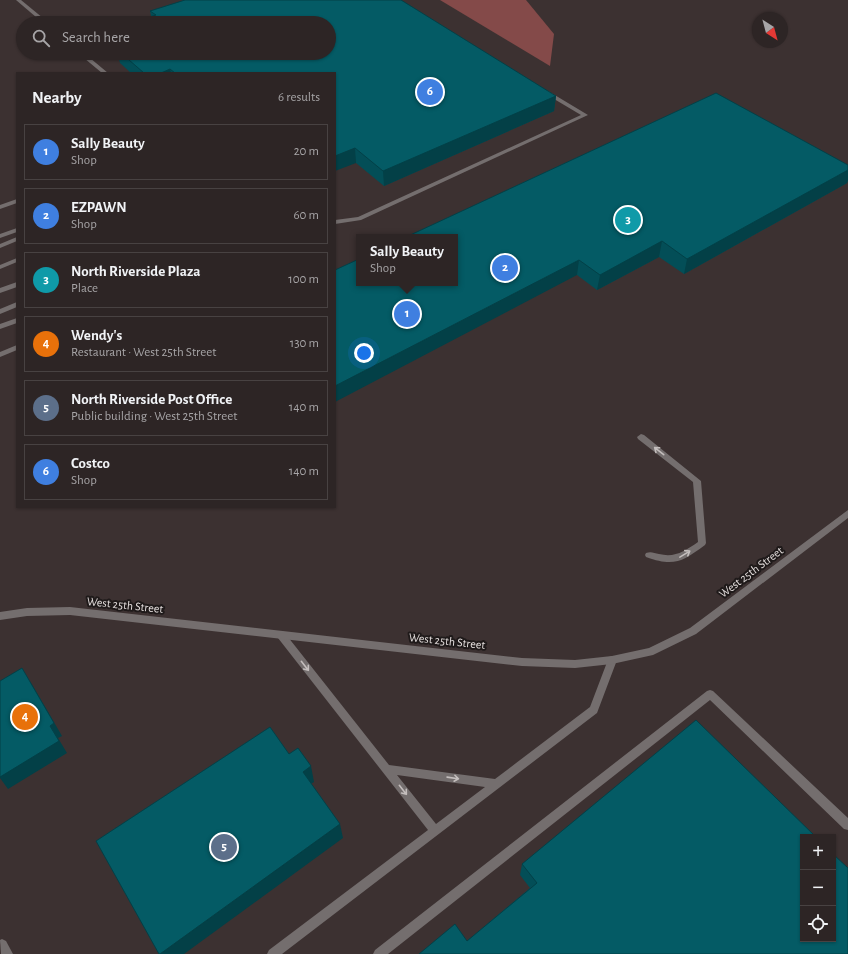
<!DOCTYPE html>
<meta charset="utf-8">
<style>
:root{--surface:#2d2525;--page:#393132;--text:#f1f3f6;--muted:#a7a5a7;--line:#484242;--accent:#95b2f1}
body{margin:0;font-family:"Alegreya Sans",sans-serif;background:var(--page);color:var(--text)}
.controls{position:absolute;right:12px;bottom:12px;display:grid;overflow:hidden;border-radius:0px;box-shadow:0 1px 3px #0004}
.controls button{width:36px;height:36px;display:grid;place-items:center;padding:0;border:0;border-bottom:1px solid var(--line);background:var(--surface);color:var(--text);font:20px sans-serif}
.compass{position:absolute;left:752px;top:12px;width:36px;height:36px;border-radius:50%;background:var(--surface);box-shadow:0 1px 3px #0004;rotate:144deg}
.you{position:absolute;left:364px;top:353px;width:14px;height:14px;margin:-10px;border:3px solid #fff;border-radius:50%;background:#1a73e8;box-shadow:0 0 0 6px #1a73e833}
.badge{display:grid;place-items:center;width:26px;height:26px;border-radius:50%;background:var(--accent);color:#fff;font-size:13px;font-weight:700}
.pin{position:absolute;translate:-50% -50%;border:2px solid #fff;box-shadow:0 1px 4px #0006}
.popup{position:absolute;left:356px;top:234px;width:102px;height:52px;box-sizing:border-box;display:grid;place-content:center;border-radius:0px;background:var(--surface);filter:drop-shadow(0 1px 3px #0005);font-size:13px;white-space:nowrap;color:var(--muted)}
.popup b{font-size:15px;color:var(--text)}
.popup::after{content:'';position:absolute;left:50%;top:100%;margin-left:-8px;border:8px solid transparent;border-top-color:var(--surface)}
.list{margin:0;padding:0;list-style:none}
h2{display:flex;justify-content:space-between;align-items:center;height:52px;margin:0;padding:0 16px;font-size:17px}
h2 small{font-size:13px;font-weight:400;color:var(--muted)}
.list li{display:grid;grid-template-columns:26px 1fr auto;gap:12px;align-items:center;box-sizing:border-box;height:56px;margin:0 8px 8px;padding:0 8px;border:1px solid var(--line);border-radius:0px}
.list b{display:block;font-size:15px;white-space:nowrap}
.list p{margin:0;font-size:13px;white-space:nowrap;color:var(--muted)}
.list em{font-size:13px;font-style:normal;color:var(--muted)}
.icon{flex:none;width:22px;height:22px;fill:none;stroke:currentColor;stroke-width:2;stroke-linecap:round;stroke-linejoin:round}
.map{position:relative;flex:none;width:848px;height:954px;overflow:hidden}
.search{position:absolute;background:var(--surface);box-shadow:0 1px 3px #0004;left:16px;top:16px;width:320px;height:44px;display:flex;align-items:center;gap:10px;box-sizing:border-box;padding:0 14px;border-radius:22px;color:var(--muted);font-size:15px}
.panel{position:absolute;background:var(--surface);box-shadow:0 1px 3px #0004;left:16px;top:72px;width:320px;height:436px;border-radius:0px}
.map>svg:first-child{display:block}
.green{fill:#844a49}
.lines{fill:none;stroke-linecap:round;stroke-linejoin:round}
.lane{fill:#746e6e;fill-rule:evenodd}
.street{fill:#746e6e;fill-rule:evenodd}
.wall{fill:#034e57}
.shaded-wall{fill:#034047}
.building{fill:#045b65;stroke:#034047}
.oneway{stroke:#c4bebd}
.labels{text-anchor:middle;stroke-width:4;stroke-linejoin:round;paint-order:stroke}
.street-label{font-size:12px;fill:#e6e0df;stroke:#1f1a1a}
</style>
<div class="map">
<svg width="848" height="954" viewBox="0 0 848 954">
<rect width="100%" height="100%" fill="#3c3131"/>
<polygon class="green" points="440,0 526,0 554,34 550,66"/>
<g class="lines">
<g class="lane">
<polygon points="16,0 21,0 49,23 43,23"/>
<polygon points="78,53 84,53 87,55 93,53 101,53 90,58 108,73 102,73"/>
<polygon points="544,91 548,91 588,115 361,220 335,224 335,220 358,217 581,115 544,93"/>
<polygon points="17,199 17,203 0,209 0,205"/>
<polygon points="17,228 17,232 0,238 0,234"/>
<polygon points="17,237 17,241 0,248 0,244"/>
<polygon points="17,258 17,262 0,269 0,265"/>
<polygon points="17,282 17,287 0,293 0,288"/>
<polygon points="17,302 17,307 0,314 0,309"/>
<polygon points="17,318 17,323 0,329 0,324"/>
<polygon points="17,345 17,350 0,357 0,352"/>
<path d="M641,434l3,1 57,46 5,62 -1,2c-23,17 -31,22 -59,12l-1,-2 1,-2c5,-2 8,0 13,1 16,4 26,-3 39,-12l-5,-60 -55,-43 -1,-2z"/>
<path d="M281,631l3,1 105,133 106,14 95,-72 19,-50 3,-1 3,1 2,3 -20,53 -315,241h-15l2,-4 159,-120 -150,-192 -2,-3 2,-3zM397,775l88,12 -49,37z"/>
<polygon points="710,690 713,691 848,818 848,830 844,829 710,700 388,954 373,954 375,950 707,691"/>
<polygon points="2,939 6,941 13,954 1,954 0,940"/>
</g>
<polygon class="street" points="848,510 848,518 696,634 653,655 612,664 575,668 522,666 70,615 27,616 0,620 0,612 27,608 70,607 522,658 575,660 612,656 649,648 690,628"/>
</g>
<g class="wall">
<polygon points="150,11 556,96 554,111 384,186 356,163 335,73 131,73 120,63 117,53 329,53 151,16"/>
<polygon points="848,165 848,180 847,183 684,274 659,257 597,290 577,275 335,270"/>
<polygon points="522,864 848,868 467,941 530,888 520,875"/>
</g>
<g class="shaded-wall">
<polygon points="170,69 171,73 161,73"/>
<polygon points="556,96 554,111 384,186 383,171"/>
<polygon points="355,148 356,163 335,171 335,156"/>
<polygon points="848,170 848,180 847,183 684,274 687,259"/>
<polygon points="662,241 659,257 597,290 600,275"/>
<polygon points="579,260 577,275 335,402 335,386"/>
<polygon points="30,681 62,736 58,738 67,753 8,789 0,778 0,777 50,726"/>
<polygon points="311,766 314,782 306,787 303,772"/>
<polygon points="340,824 343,838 184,954 160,954"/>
</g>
<g class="building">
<polygon points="185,0 401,0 556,96 383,171 355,148 335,156 335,73 175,73 170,69 161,73 144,73 121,53 329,53 329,23 133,23 134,22 156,15 150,11"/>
<polygon points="716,93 848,165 848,170 687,259 662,241 600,275 579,260 335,386 335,270 359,259 359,283 455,283 455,237 406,237"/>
<polygon points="22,668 54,723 50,726 59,741 0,777 0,681"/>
<polygon points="696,720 816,837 803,837 803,939 833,939 833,854 848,868 848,954 419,954 455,924 467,941 537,883 522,864"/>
<polygon points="270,727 289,754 298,748 311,766 303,772 340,824 160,954 159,954 96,841"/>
</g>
<defs><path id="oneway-shaft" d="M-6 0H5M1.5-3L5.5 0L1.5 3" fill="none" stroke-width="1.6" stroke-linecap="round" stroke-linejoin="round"/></defs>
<g class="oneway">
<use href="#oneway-shaft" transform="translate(659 451) rotate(-142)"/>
<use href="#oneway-shaft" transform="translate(685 554) rotate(-31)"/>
<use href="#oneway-shaft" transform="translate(305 666) rotate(52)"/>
<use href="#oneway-shaft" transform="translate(453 778) rotate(8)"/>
<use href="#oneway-shaft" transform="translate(403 790) rotate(52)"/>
</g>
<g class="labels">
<g class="street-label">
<text transform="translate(751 572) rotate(-37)" y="4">West 25th Street</text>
<text transform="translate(125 605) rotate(6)" y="4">West 25th Street</text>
<text transform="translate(447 641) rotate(6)" y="4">West 25th Street</text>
</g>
</g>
</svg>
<div class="controls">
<button>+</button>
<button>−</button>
<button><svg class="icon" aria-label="locate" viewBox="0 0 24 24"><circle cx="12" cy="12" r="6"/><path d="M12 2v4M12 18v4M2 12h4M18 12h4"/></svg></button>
</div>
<svg class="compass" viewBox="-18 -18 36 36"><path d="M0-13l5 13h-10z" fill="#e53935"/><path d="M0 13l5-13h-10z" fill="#a7a5a7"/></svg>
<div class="you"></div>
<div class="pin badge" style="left:407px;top:314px;background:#3f7fe0">1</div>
<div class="popup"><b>Sally Beauty</b>Shop</div>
<div class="pin badge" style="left:505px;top:268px;background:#3f7fe0">2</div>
<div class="pin badge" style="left:628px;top:220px;background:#0f9aa8">3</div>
<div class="pin badge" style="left:25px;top:717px;background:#e8710a">4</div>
<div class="pin badge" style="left:224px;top:847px;background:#5c6f8a">5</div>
<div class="pin badge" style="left:430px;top:92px;background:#3f7fe0">6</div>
<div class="search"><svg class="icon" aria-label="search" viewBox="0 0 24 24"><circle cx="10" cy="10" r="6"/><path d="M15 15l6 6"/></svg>Search here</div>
<section class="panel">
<h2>Nearby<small>6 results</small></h2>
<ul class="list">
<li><span class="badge" style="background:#3f7fe0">1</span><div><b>Sally Beauty</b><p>Shop</p></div><em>20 m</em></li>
<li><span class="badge" style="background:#3f7fe0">2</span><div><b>EZPAWN</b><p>Shop</p></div><em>60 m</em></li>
<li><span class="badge" style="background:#0f9aa8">3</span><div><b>North Riverside Plaza</b><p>Place</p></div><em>100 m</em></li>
<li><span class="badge" style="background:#e8710a">4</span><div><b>Wendy's</b><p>Restaurant · West 25th Street</p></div><em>130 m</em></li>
<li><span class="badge" style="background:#5c6f8a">5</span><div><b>North Riverside Post Office</b><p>Public building · West 25th Street</p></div><em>140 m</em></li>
<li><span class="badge" style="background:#3f7fe0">6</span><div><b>Costco</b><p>Shop</p></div><em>140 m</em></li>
</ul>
</section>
</div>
